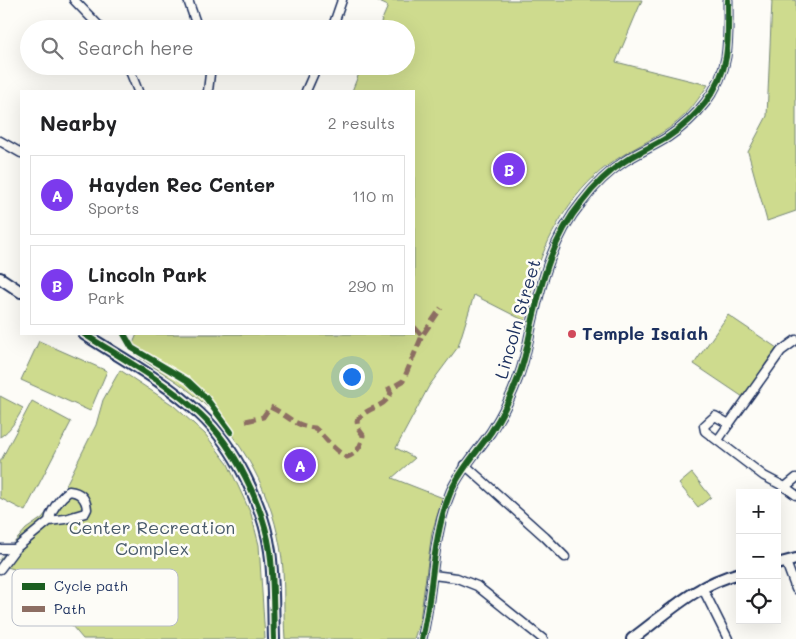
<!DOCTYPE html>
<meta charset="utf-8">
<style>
:root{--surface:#fff;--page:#f6f6f6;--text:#202124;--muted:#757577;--line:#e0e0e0;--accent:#7c3aed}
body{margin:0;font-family:Mali,sans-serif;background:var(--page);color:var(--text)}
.controls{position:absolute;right:15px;bottom:15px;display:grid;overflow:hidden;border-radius:0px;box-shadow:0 5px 20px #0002}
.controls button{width:45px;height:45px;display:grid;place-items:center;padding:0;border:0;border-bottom:1px solid var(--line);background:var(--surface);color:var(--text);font:25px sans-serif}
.you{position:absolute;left:351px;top:376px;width:18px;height:18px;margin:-12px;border:4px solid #fff;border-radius:50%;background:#1a73e8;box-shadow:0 0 0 8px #1a73e833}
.badge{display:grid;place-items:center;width:32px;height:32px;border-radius:50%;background:var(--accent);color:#fff;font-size:16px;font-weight:700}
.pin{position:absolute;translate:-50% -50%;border:2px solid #fff;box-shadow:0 1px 5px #0006}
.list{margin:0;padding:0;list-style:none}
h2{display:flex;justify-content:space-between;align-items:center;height:65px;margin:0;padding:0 20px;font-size:21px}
h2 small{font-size:16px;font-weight:400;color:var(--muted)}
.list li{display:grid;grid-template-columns:32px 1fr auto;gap:15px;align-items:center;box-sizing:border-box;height:80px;margin:0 10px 10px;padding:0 10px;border:1px solid var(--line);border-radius:0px}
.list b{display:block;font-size:19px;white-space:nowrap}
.list p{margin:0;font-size:16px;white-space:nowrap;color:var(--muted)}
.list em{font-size:16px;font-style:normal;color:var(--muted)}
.icon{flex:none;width:28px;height:28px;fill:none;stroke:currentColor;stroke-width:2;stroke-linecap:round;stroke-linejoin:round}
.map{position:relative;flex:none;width:796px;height:639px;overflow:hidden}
.search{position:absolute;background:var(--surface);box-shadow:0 5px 20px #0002;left:20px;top:20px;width:395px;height:55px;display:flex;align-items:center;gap:12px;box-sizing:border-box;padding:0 18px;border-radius:28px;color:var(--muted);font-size:19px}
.panel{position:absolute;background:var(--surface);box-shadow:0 5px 20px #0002;left:20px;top:90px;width:395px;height:245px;border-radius:0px}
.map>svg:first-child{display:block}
.green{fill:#cedb8e;stroke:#748576}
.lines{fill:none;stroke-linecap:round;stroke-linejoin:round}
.minor-casing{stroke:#1b2f5e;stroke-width:11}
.major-casing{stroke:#1b2f5e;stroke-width:14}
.minor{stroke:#fdfcf7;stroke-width:8}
.major{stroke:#fdfcf7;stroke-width:10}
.quiet{stroke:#8d6e63;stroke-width:5;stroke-dasharray:10 5;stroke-linecap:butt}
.cycleway-casing{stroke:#fdfcf7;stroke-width:9}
.cycleway{stroke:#1b5e20;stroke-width:6}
.poi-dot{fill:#d1495b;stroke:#fdfcf7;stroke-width:2}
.labels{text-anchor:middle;stroke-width:5;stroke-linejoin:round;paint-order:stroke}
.street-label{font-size:18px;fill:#1b2f5e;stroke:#fdfcf7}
.poi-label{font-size:18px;font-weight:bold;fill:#1b2f5e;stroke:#fdfcf7;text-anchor:start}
.park-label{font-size:18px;fill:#485a6a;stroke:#fdfcf7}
.key{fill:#fdfcf7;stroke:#b9bec9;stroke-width:1}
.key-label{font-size:14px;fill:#1b2f5e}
</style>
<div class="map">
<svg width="796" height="639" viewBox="0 0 796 639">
<rect width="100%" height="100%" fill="#fdfcf7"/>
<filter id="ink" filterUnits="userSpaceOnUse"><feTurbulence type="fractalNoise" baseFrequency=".02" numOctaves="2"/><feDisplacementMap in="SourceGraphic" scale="10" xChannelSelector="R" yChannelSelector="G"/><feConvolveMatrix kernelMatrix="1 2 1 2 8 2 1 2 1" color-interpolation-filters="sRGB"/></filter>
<g filter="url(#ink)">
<g class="green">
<path d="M375,0h267l-26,62 92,23c-7,10 -14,21 -23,30 -20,20 -48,30 -71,46 -38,25 -64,69 -78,111 -5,16 -7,33 -11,49l-51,-26 -16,52 -29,39 -33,62 19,10 -23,20 51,20 -11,34 -12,88 -6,19h-129c-2,-27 0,-54 -3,-80 -8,-64 -40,-124 -89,-165 -19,-16 -43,-28 -63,-43l7,-17h277v-243h-62l10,-25h44v-37h-28l10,-23z"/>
<polygon points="772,0 796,0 796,211 767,221 748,152 767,116"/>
<polygon points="728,315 777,348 743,397 694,364"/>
<polygon points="39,341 107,371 90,411 21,380"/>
<polygon points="120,370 173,405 205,434 228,464 251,514 259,545 265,639 83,639 51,601 17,591 25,581 14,569 0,565 0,559 26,529 42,518 62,493 96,425 103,400"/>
<path d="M0,396l23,12c-6,11 -12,22 -23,29z"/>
<polygon points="32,401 71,422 25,511 0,498 0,462"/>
<polygon points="692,473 711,497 698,507 679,484"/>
</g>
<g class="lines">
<defs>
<g id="minor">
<polyline points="74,0 102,29"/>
<polyline points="188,0 198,29"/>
<polyline points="332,29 342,0"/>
<polyline points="128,66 138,91"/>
<polyline points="208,91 210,74 209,66"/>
<polyline points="306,91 317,66"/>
<polyline points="0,141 21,153"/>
<polyline points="729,424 781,351 796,340"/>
<polyline points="718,440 729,424 715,416 704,426 705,431 764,476 785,487 796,495"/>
<polyline points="465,465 545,537 565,557"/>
<polyline points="785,487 796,478"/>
<polyline points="0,549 15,549"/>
<polyline points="786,562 796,589"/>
<path d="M0,569l15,-20 34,-28 16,-2 20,-6 2,-4c-1,-11 -7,-17 -18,-18 -8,6 -19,20 -20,30"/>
<polyline points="433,575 457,578 477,586 543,639"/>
<polyline points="702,587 728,639"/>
<path d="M422,639c12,-48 9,-101 29,-148 10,-22 26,-39 40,-59 11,-17 20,-35 27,-54 7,-17 10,-36 14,-55 10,-43 21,-86 50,-121 12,-16 26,-30 43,-41 14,-9 29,-15 43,-24 27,-18 53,-47 58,-80 3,-19 2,-38 2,-57"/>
</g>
<g id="major">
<polyline points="0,278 21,292"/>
<path d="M84,334c39,25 82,48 116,80 35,33 63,90 70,137 4,29 3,59 4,88"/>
<polyline points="777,564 796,559"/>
<path d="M632,639c37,-27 62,-54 108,-66"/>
</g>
</defs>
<use href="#minor" class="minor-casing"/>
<use href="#major" class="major-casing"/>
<use href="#minor" class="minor"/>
<use href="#major" class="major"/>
<g class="quiet">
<polyline points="414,327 422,336"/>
<path d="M246,421l17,-4 7,-10c18,8 23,19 45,21 11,10 18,22 32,29 10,-3 15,-12 16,-22l-5,-7 -1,-7c12,-17 25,-10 34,-28l-2,-4 14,-8 19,-45 19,-28"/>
</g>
<defs>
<g id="cycleway">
<path d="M84,334c39,25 82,48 116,80 35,33 63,90 70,137 4,29 3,59 4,88"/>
<polyline points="124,334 132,348 188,381 206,398 231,432"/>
<path d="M422,639c12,-48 9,-101 29,-148 10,-22 26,-39 40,-59 11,-17 20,-35 27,-54 7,-17 10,-36 14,-55 10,-43 21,-86 50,-121 12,-16 26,-30 43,-41 14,-9 29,-15 43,-24 27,-18 53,-47 58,-80 3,-19 2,-38 2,-57"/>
</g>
</defs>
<use href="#cycleway" class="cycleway-casing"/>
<use href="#cycleway" class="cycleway"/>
</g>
</g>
<circle class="poi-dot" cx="572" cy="334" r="5"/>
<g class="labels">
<g class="street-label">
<text transform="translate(518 319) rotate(-74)" y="6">Lincoln Street</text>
</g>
<g class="poi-label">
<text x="582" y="340">Temple Isaiah</text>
</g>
<g class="park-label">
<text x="152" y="534">Center Recreation<tspan x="152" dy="21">Complex</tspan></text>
</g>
</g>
<rect x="12" y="569" width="166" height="57" rx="8" class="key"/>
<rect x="22" y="583" width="23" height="7" fill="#1b5e20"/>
<rect x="22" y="606" width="23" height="6" fill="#8d6e63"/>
<g class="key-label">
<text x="54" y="591">Cycle path</text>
<text x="54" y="614">Path</text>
</g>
</svg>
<div class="controls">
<button>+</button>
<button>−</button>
<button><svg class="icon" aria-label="locate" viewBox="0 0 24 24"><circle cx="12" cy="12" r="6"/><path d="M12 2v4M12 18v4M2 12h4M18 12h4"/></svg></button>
</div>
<div class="you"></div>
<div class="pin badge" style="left:300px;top:465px">A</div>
<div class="pin badge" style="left:509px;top:169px">B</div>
<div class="search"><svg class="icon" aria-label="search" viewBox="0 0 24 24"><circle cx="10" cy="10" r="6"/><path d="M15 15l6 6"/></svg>Search here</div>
<section class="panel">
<h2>Nearby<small>2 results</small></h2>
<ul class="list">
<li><span class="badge">A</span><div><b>Hayden Rec Center</b><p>Sports</p></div><em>110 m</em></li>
<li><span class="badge">B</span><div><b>Lincoln Park</b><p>Park</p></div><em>290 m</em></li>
</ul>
</section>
</div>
